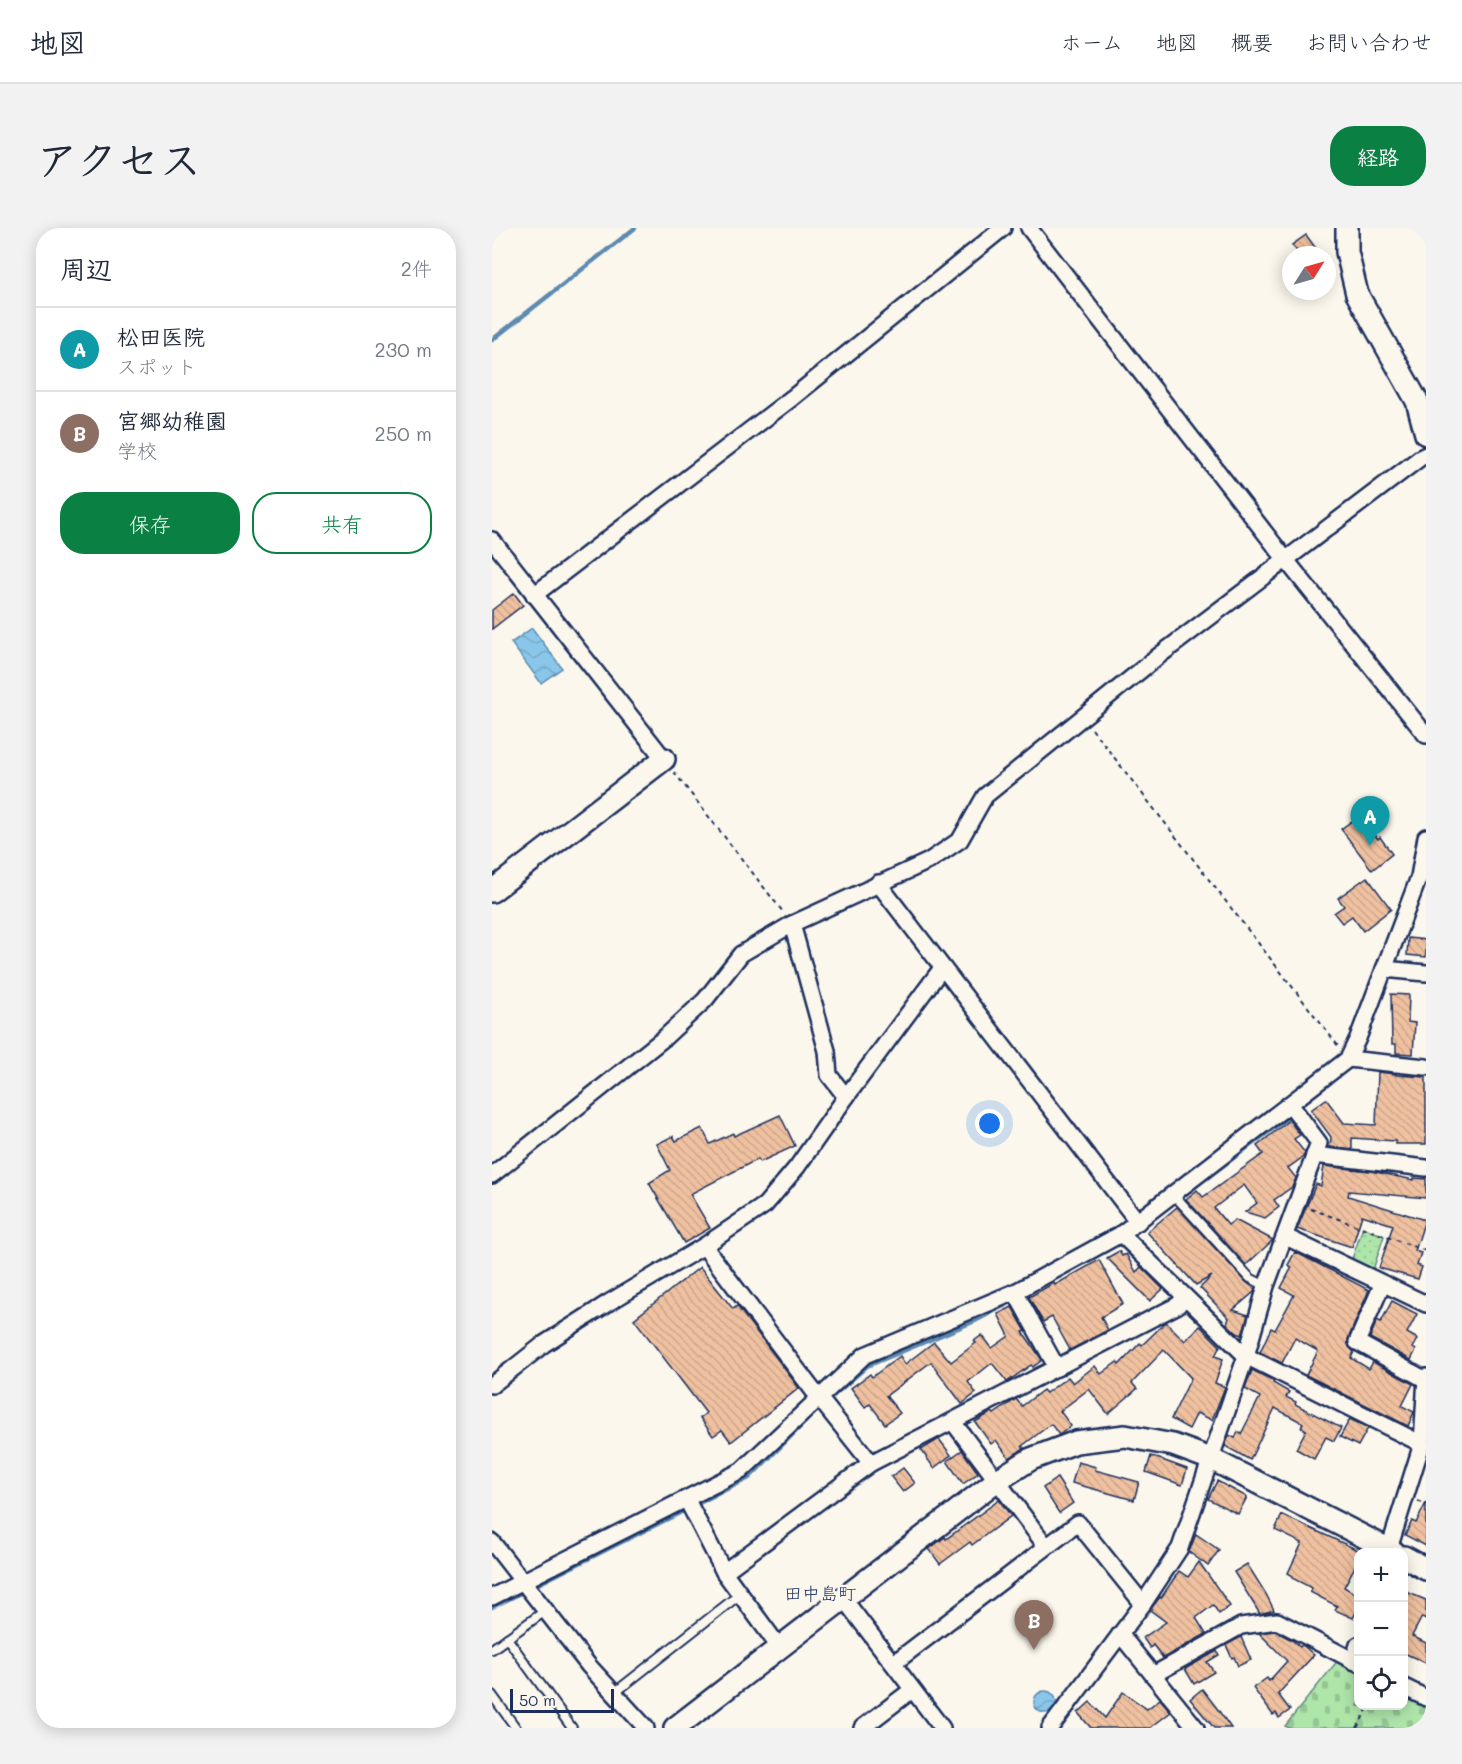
<!DOCTYPE html>
<html lang="ja">
<meta charset="utf-8">
<style>
:root{--surface:#fff;--page:#f2f2f3;--text:#1f2937;--muted:#747a83;--line:#e0e1e3;--accent:#0b8043}
body{margin:0;font-family:Mali,"Klee One",sans-serif;background:var(--page);color:var(--text)}
.controls{position:absolute;right:18px;bottom:18px;display:grid;overflow:hidden;border-radius:12px;box-shadow:0 3px 15px #0003}
.controls button{width:54px;height:54px;display:grid;place-items:center;padding:0;border:0;border-bottom:2px solid var(--line);background:var(--surface);color:var(--text);font:30px sans-serif}
.compass{position:absolute;left:790px;top:18px;width:54px;height:54px;border-radius:50%;background:var(--surface);box-shadow:0 3px 15px #0003;rotate:53deg}
.scale{position:absolute;left:18px;bottom:15px;width:104px;box-sizing:border-box;padding-left:6px;border:3px solid #1b2f5e;border-top:0;font-size:16px;line-height:21px;white-space:nowrap;color:#1b2f5e;-webkit-text-stroke:4px #fbf7ec;paint-order:stroke}
.you{position:absolute;left:498px;top:896px;width:21px;height:21px;margin:-15px;border:4px solid #fff;border-radius:50%;background:#1a73e8;box-shadow:0 0 0 9px #1a73e833}
.badge{display:grid;place-items:center;width:39px;height:39px;border-radius:50%;background:var(--accent);color:#fff;font-size:20px;font-weight:700}
.pin{position:absolute;translate:-50% -50px;filter:drop-shadow(0 2px 3px #0008)}
.pin::after{content:'';position:absolute;top:32px;width:21px;height:18px;background:inherit;clip-path:polygon(0 0,100% 0,50% 100%)}
.list{margin:0;padding:0;list-style:none}
h2{display:flex;justify-content:space-between;align-items:center;height:78px;margin:0;padding:0 24px;font-size:26px}
h2 small{font-size:20px;font-weight:400;color:var(--muted)}
.list li{display:grid;grid-template-columns:39px 1fr auto;gap:18px;align-items:center;box-sizing:border-box;height:84px;padding:0 24px;border-top:2px solid var(--line)}
.list b{display:block;font-size:22px;white-space:nowrap}
.list p{margin:0;font-size:20px;white-space:nowrap;color:var(--muted)}
.list em{font-size:20px;font-style:normal;color:var(--muted)}
.actions{display:flex;gap:12px;padding:18px 24px}
.actions a{flex:1;padding:14px 0;border:2px solid var(--accent);border-radius:24px;text-align:center;font-size:21px;color:var(--accent)}
.actions .main{background:var(--accent);color:#fff}
.icon{flex:none;width:33px;height:33px;fill:none;stroke:currentColor;stroke-width:2;stroke-linecap:round;stroke-linejoin:round}
.map{position:relative;flex:none;width:934px;height:1500px;overflow:hidden;border-radius:24px}
header{display:flex;align-items:center;gap:36px;box-sizing:border-box;height:84px;padding:0 30px;background:var(--surface);border-bottom:2px solid var(--line)}
header strong{font-size:28px}
nav{display:flex;gap:33px;margin-inline-start:auto;font-size:21px}
.intro{display:flex;align-items:center;justify-content:space-between;box-sizing:border-box;height:144px;padding:0 36px}
h1{margin:0;font-size:42px}
.button{padding:15px 27px;border-radius:24px;background:var(--accent);color:#fff;font-size:21px;font-weight:700}
main{display:flex;gap:36px;padding:0 36px}
aside{flex:1;background:var(--surface);border-radius:24px;box-shadow:0 3px 15px #0003}
.map>svg:first-child{display:block}
.cemetery{fill:url(#cemetery-stones);stroke:#648a84;stroke-width:1.5}
.park{fill:url(#park-dots);stroke:#648a84;stroke-width:1.5}
.water{fill:url(#water-waves);stroke:#5d8ab1;stroke-width:1.5}
.lines{fill:none;stroke-linecap:round;stroke-linejoin:round}
.stream{stroke:#5d8ab1;stroke-width:4.5}
.building{fill:url(#building-back-hatch);stroke:#1b2f5e;stroke-width:1.5}
.lane-casing{stroke:#1b2f5e;stroke-width:12}
.street-casing{stroke:#1b2f5e;stroke-width:20}
.secondary-casing{stroke:#1b2f5e;stroke-width:26}
.path{stroke:#1b2f5e;stroke-width:2;stroke-dasharray:4.5 4.5;stroke-linecap:butt}
.lane{stroke:#fbf7ec;stroke-width:8}
.street{stroke:#fbf7ec;stroke-width:15}
.secondary{stroke:#fbf7ec;stroke-width:21}
.labels{text-anchor:middle;stroke-width:5;stroke-linejoin:round;paint-order:stroke}
.quarter-label{font-size:18px;fill:#1b2f5e;stroke:#fbf7ec}
</style>
<header>
<strong>地図</strong>
<nav><a>ホーム</a><a>地図</a><a>概要</a><a>お問い合わせ</a></nav>
</header>
<div class="intro"><h1>アクセス</h1><a class="button">経路</a></div>
<main>
<aside>
<h2>周辺<small>2件</small></h2>
<ul class="list">
<li><span class="badge" style="background:#0f9aa8">A</span><div><b>松田医院</b><p>スポット</p></div><em>230 m</em></li>
<li><span class="badge" style="background:#8d6e63">B</span><div><b>宮郷幼稚園</b><p>学校</p></div><em>250 m</em></li>
</ul>
<div class="actions"><a class="main">保存</a><a>共有</a></div>
</aside>
<div class="map">
<svg width="934" height="1500" viewBox="0 0 934 1500">
<defs>
<pattern id="cemetery-stones" width="16" height="16" patternUnits="userSpaceOnUse" patternTransform="scale(1.5)"><rect width="16" height="16" fill="#aee5a9"/><path d="M2 7V4a2 2 0 0 1 4 0v3zM10 15v-3a2 2 0 0 1 4 0v3z" fill="#95c594"/></pattern>
<pattern id="park-dots" width="8" height="8" patternUnits="userSpaceOnUse" patternTransform="scale(1.5)"><rect width="8" height="8" fill="#aee5a9"/><path d="M2 2h.1M6 6h.1" fill="none" stroke="#95c594" stroke-width="1.8" stroke-linecap="round"/></pattern>
<pattern id="water-waves" width="16" height="10" patternUnits="userSpaceOnUse" patternTransform="scale(1.5)"><rect width="16" height="10" fill="#89c6e9"/><path d="M0 5q4-4 8 0t8 0" fill="none" stroke="#76aaca"/></pattern>
<pattern id="building-back-hatch" width="6" height="6" patternUnits="userSpaceOnUse" patternTransform="scale(1.5)"><rect width="6" height="6" fill="#f0c1a0"/><path d="M-1 5l2 2M0 0l6 6M5-1l2 2" fill="none" stroke="#cda68c"/></pattern>
</defs>
<rect width="100%" height="100%" fill="#fbf7ec"/>
<filter id="ink" filterUnits="userSpaceOnUse"><feTurbulence type="fractalNoise" baseFrequency=".0167" numOctaves="2"/><feDisplacementMap in="SourceGraphic" scale="12" xChannelSelector="R" yChannelSelector="G"/><feConvolveMatrix kernelMatrix="1 2 1 2 8 2 1 2 1" color-interpolation-filters="sRGB"/></filter>
<g filter="url(#ink)">
<polygon class="cemetery" points="847,1431 866,1441 866,1478 912,1478 912,1464 934,1475 934,1500 797,1500 793,1498"/>
<polygon class="park" points="871,999 892,1008 880,1045 859,1034"/>
<g class="water">
<polygon points="40,400 70,440 49,455 19,415"/>
<circle cx="553" cy="1474" r="11"/>
</g>
<g class="lines">
<g class="stream">
<polyline points="0,112 143,0"/>
<polyline points="648,1000 795,890"/>
<polyline points="592,1035 610,1024"/>
<polyline points="334,1174 375,1138 483,1093 517,1075"/>
<polyline points="40,1359 257,1250 315,1192"/>
<polyline points="0,1379 33,1363"/>
</g>
</g>
<g class="building">
<polygon points="814,7 825,22 819,27 808,27 800,17"/>
<polygon points="22,365 31,377 0,401 0,382"/>
<polygon points="868,587 886,611 888,609 900,626 880,642 849,601"/>
<polygon points="875,649 899,681 871,703 860,688 850,695 842,685 852,678 846,670"/>
<polygon points="916,710 934,712 934,729 915,727"/>
<polygon points="899,766 917,767 916,794 923,795 921,826 904,825 904,816 900,816"/>
<polygon points="886,844 904,846 904,847 934,849 934,916 903,916 903,913 860,910 860,922 838,919 839,909 819,882 834,871 852,895 884,897"/>
<polygon points="288,887 303,918 268,934 266,931 198,966 218,1000 192,1015 157,955 178,942 165,916 181,908 184,913 210,900 218,916 241,905 242,908"/>
<polygon points="797,892 808,907 802,911 813,925 811,929 796,940 804,950 800,959 782,972 787,979 773,990 753,984 765,975 752,957 722,980 736,997 743,992 781,1012 754,1037 694,971 705,962 711,969 771,926 765,918"/>
<polygon points="832,938 879,943 922,952 922,950 934,951 934,970 857,963 856,968 933,992 923,1023 929,1025 925,1037 930,1039 926,1051 887,1040 901,997 870,987 860,1019 805,1001 824,956 829,958"/>
<polygon points="685,979 754,1054 763,1061 762,1064 741,1082 756,1087 750,1107 745,1105 735,1096 737,1090 708,1060 720,1048 704,1057 655,1004"/>
<polygon points="627,1023 630,1028 634,1026 644,1044 649,1039 671,1061 658,1073 615,1030"/>
<polygon points="803,1024 877,1062 856,1111 857,1119 862,1124 859,1130 877,1141 881,1134 921,1156 910,1178 922,1184 916,1198 814,1147 826,1123 803,1110 790,1135 768,1124 779,1100 783,1102 802,1067 789,1060 800,1039 796,1037"/>
<polygon points="607,1032 631,1076 609,1089 616,1102 578,1122 560,1089 551,1094 537,1069 562,1055 563,1057"/>
<polygon points="208,1039 241,1081 245,1078 307,1160 239,1214 230,1202 221,1208 208,1190 214,1185 142,1091"/>
<polygon points="900,1073 925,1086 915,1105 926,1111 921,1120 924,1122 919,1132 878,1110 885,1092 889,1094"/>
<polygon points="520,1079 534,1103 531,1104 550,1132 541,1139 539,1137 515,1154 500,1135 476,1154 484,1165 470,1176 439,1134 394,1168 408,1185 393,1196 378,1176 373,1179 359,1160 378,1146 380,1149 408,1128 413,1136 442,1114 459,1134 484,1115 482,1113 490,1107 500,1120 517,1108 506,1086"/>
<polygon points="674,1094 693,1113 708,1098 728,1118 723,1128 731,1131 723,1155 733,1159 720,1192 705,1185 697,1201 679,1191 699,1150 672,1122 640,1155 645,1161 616,1186 597,1161 568,1183 579,1198 567,1207 559,1196 530,1218 532,1220 517,1230 504,1212 499,1216 483,1194 500,1184 502,1186 524,1171 530,1178 551,1162 554,1165 576,1149 581,1155 603,1138 609,1146 625,1134 627,1137 648,1115 650,1117"/>
<polygon points="760,1142 782,1153 781,1155 797,1164 794,1169 804,1174 803,1176 849,1200 842,1213 834,1209 822,1231 804,1221 814,1202 809,1199 811,1195 783,1180 758,1232 733,1218 737,1207 743,1210 746,1204 749,1206 768,1169 753,1161"/>
<polygon points="858,1191 876,1200 866,1218 848,1209"/>
<polygon points="447,1211 459,1227 442,1240 429,1222"/>
<polygon points="470,1222 486,1245 471,1256 455,1233"/>
<polygon points="659,1228 695,1241 690,1257 654,1244"/>
<polygon points="586,1234 604,1239 603,1242 647,1254 642,1272 580,1255"/>
<polygon points="411,1240 423,1255 411,1264 399,1249"/>
<polygon points="565,1250 581,1275 567,1285 551,1260"/>
<polygon points="725,1253 755,1269 746,1286 716,1271"/>
<polygon points="507,1272 519,1288 480,1317 478,1314 448,1336 437,1321 453,1309 454,1311"/>
<polygon points="934,1275 934,1318 913,1307 920,1293 924,1295"/>
<polygon points="790,1287 870,1324 867,1324 867,1331 852,1359 867,1368 867,1379 861,1390 843,1382 845,1378 818,1364 820,1360 800,1350 801,1348 796,1345 810,1315 783,1302"/>
<polygon points="704,1306 727,1322 716,1338 697,1324"/>
<polygon points="707,1334 738,1378 727,1386 721,1377 704,1390 714,1406 671,1430 661,1417 658,1420 651,1410 674,1394 658,1382 668,1369 669,1370 687,1343 696,1349"/>
<polygon points="755,1336 774,1366 782,1382 768,1386 742,1344"/>
<polygon points="912,1363 934,1372 934,1391 930,1389 920,1408 934,1415 934,1435 912,1425"/>
<polygon points="783,1403 800,1412 808,1419 810,1417 813,1419 822,1427 786,1466 798,1482 787,1490 784,1485 781,1487 761,1460 775,1450 777,1453 795,1433 767,1405"/>
<polygon points="749,1409 759,1432 746,1438 742,1429 740,1430 734,1417"/>
<polygon points="725,1423 727,1427 715,1434 722,1444 702,1456 693,1441"/>
<polygon points="710,1461 724,1479 739,1500 722,1500 698,1471"/>
<polygon points="631,1464 655,1481 668,1471 679,1484 658,1500 599,1500 586,1485 598,1474 613,1490"/>
</g>
<g class="lines">
<defs>
<g id="lane">
<polyline points="682,967 758,1050 774,1058"/>
<polyline points="15,1410 80,1500"/>
<polyline points="0,1421 53,1383"/>
<polyline points="121,1466 247,1367"/>
<polyline points="0,1467 24,1500"/>
</g>
<g id="street">
<polyline points="537,0 794,332 934,507"/>
<polyline points="0,312 172,531"/>
<polyline points="42,367 300,170 511,0"/>
<polyline points="386,655 646,994"/>
<polyline points="300,696 335,823 337,847 354,869"/>
<polyline points="892,741 934,745"/>
<polyline points="856,831 934,839"/>
<polyline points="822,927 934,940"/>
<polyline points="0,947 171,811 213,772 249,726 300,696 437,633 468,612 493,568 664,430 928,230 934,227"/>
<polyline points="629,1006 754,1128 930,1216"/>
<polyline points="794,1009 934,1076"/>
<polyline points="212,1018 320,1161 379,1235"/>
<polyline points="890,1057 865,1114 934,1152"/>
<polyline points="523,1064 565,1140"/>
<polyline points="0,1157 52,1116 116,1075 212,1018 273,977 305,939 354,869 450,740"/>
<polyline points="461,1194 554,1318"/>
<polyline points="195,1272 232,1344 287,1419"/>
<polyline points="0,1314 97,1438 154,1500"/>
<polyline points="896,1324 930,1216 934,1149"/>
<polyline points="232,1344 379,1235 686,1077 693,1069"/>
<polyline points="0,1369 249,1243 373,1127 523,1064 629,1006 856,831 866,810 927,649 934,609"/>
<polyline points="351,1370 450,1500"/>
<polyline points="628,1406 704,1500"/>
<polyline points="861,1433 866,1417"/>
<polyline points="402,1435 586,1295 651,1376"/>
<polyline points="661,1447 749,1398 785,1393 866,1435"/>
<polyline points="912,1459 934,1470"/>
<polyline points="370,1500 420,1462"/>
<polyline points="558,1500 651,1376 688,1320 754,1128 774,1058 827,915 798,876"/>
</g>
<g id="secondary">
<polyline points="855,0 855,24 865,66 925,173 934,206"/>
<polyline points="0,663 172,531"/>
<polyline points="912,1329 934,1341"/>
<polyline points="183,1500 504,1253 539,1231 584,1214 633,1208 681,1217 719,1231 902,1324"/>
</g>
</defs>
<use href="#lane" class="lane-casing"/>
<use href="#street" class="street-casing"/>
<use href="#secondary" class="secondary-casing"/>
<g class="path">
<polyline points="600,501 847,819"/>
<polyline points="182,544 291,684"/>
<polyline points="819,981 934,1023"/>
<polyline points="926,1273 934,1277"/>
<polyline points="865,1500 877,1478"/>
</g>
<use href="#lane" class="lane"/>
<use href="#street" class="street"/>
<use href="#secondary" class="secondary"/>
</g>
</g>
<g class="labels">
<g class="quarter-label">
<text x="328" y="1372">田中島町</text>
</g>
</g>
</svg>
<div class="controls">
<button>+</button>
<button>−</button>
<button><svg class="icon" aria-label="locate" viewBox="0 0 24 24"><circle cx="12" cy="12" r="6"/><path d="M12 2v4M12 18v4M2 12h4M18 12h4"/></svg></button>
</div>
<svg class="compass" viewBox="-18 -18 36 36"><path d="M0-13l5 13h-10z" fill="#e53935"/><path d="M0 13l5-13h-10z" fill="#747a83"/></svg>
<div class="scale">50 m</div>
<div class="you"></div>
<div class="pin badge" style="left:878px;top:618px;background:#0f9aa8">A</div>
<div class="pin badge" style="left:542px;top:1422px;background:#8d6e63">B</div>
</div>
</main>
